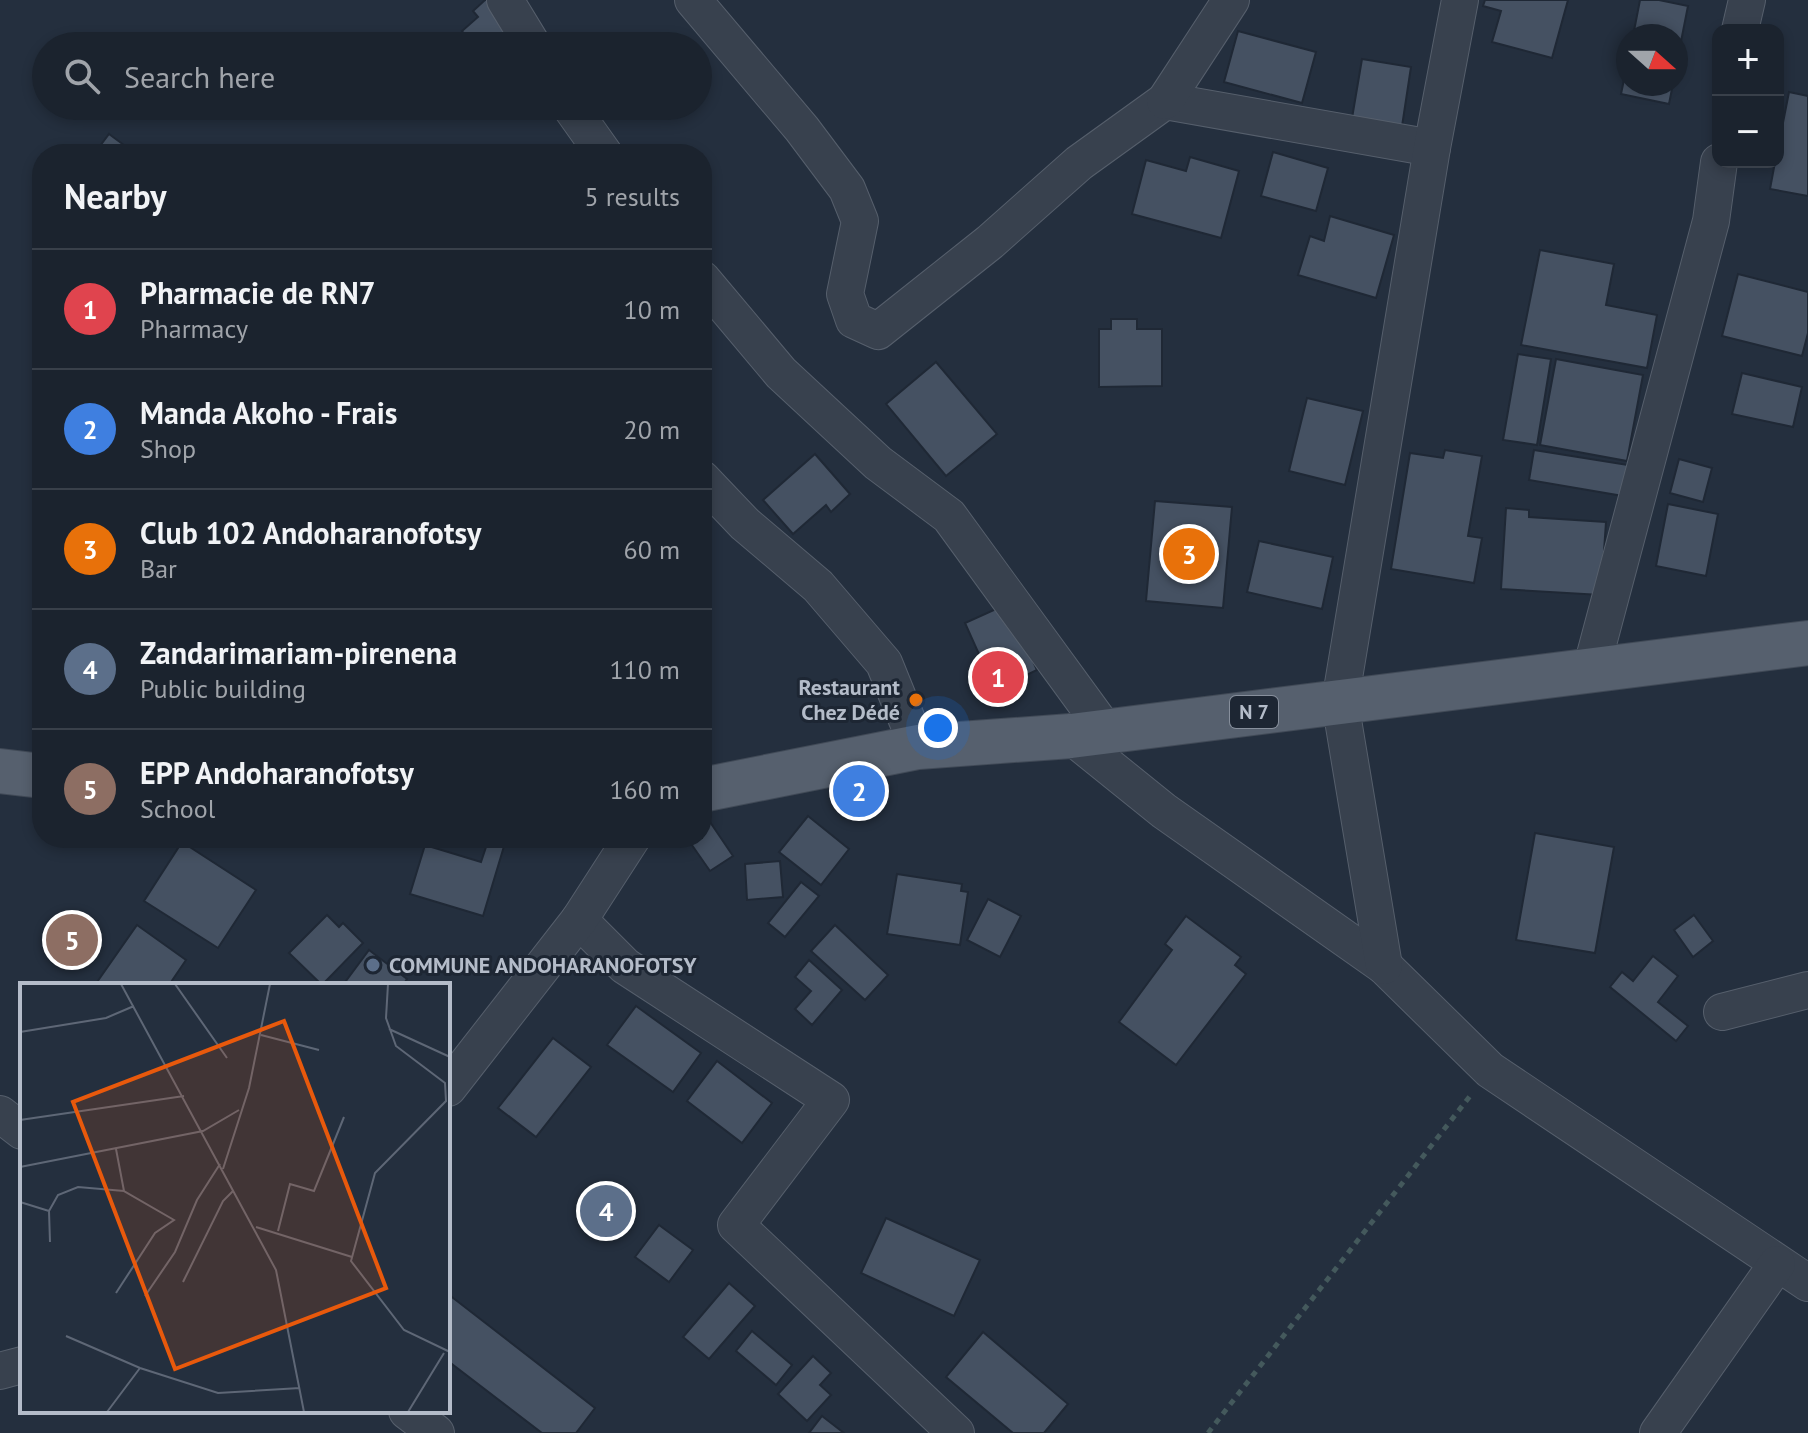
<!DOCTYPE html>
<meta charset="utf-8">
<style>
:root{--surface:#1b232e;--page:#282f3a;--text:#f1f3f6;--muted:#a0a4aa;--line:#39404a;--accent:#d93025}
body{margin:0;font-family:"PT Sans",sans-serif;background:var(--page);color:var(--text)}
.controls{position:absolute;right:24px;top:24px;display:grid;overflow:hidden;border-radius:16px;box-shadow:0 4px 12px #0003}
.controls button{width:72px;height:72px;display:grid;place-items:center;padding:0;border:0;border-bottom:2px solid var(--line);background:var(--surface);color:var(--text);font:40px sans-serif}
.compass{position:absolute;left:1616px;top:24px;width:72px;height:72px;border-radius:50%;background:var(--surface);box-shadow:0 4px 12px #0003;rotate:111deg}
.you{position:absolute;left:938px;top:728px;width:28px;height:28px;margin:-20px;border:6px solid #fff;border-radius:50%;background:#1a73e8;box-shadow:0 0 0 12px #1a73e833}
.badge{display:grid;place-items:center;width:52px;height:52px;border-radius:50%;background:var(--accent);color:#fff;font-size:26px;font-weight:700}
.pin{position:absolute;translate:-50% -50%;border:4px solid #fff;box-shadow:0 2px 8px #0006}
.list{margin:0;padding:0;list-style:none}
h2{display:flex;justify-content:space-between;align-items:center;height:104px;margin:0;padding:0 32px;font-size:34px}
h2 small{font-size:26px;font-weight:400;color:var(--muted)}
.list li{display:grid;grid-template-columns:52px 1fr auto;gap:24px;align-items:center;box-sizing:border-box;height:120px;padding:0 32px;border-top:2px solid var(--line)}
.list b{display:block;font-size:30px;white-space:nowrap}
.list p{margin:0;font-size:26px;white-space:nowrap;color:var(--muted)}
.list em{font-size:26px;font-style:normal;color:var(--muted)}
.icon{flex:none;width:44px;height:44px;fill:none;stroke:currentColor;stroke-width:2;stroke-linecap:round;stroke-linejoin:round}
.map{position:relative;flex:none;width:1808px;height:1433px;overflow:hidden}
.search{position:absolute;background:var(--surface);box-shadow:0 4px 12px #0003;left:32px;top:32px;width:680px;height:88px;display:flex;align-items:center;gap:20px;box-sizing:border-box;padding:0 28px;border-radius:44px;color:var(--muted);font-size:30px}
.panel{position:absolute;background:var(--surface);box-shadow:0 4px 12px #0003;left:32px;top:144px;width:680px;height:704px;border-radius:32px}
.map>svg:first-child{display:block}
.building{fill:#455162;stroke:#1f2835;stroke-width:2}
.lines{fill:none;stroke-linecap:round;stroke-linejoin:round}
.street-casing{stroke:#565f6c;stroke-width:38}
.primary-casing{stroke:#414a57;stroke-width:46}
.path{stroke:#44595c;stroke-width:5;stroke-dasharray:6 6;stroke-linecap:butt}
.street{stroke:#38414e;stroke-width:36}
.primary{stroke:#56606e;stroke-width:44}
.food-dot{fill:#e8710a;stroke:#1d2633;stroke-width:3}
.service-dot{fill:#5c6f8a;stroke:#1d2633;stroke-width:3}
.labels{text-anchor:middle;stroke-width:6;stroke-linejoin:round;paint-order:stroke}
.shield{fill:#1d2633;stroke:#878f9c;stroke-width:2}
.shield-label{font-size:20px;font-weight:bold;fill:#b4bcc9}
.poi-label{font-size:22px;font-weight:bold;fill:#b4bcc9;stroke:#1d2633;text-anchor:end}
.inset-road{fill:none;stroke:#5e6776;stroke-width:2}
.view{fill:#e8590c;fill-opacity:0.15;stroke:#e8590c;stroke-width:4}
.inset-edge{fill:none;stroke:#b4bcc9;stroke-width:4}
</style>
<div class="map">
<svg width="1808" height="1433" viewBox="0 0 1808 1433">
<rect width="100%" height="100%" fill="#242f3e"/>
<g class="building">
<polygon points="485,0 487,0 527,46 474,46 462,31 478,17 473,11"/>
<polygon points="1485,0 1568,0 1552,58 1492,42 1501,11 1483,6"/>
<polygon points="1640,0 1659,0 1688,6 1676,67 1676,36 1633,36"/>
<polygon points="1238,31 1316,52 1302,103 1224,82"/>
<polygon points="1362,59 1411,67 1401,133 1351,124"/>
<polygon points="1628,60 1628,84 1673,84 1669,104 1621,94"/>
<polygon points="1789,92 1808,96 1808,196 1770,189 1775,162 1778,162 1778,148"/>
<polygon points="109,134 136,154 94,154"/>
<polygon points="1273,152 1328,168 1316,211 1261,196"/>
<polygon points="1190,157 1239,171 1221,238 1132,214 1146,160 1186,171"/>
<polygon points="1330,216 1394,235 1376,298 1298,275 1310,236 1324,241"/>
<polygon points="1540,250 1614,264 1606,305 1657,315 1647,368 1521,345"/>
<polygon points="1738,274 1808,292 1808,333 1802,356 1722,336"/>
<polygon points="1111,319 1137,319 1137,329 1162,329 1162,386 1099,387 1099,329 1111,329"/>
<polygon points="1518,354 1551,359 1537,445 1503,440"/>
<polygon points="1556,359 1643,375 1627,461 1540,445"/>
<polygon points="936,362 997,434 946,476 886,404"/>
<polygon points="1742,373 1802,387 1793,427 1732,414"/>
<polygon points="1307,398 1363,411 1345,485 1289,471"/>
<polygon points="1445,450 1482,456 1468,536 1482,538 1474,583 1391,569 1410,453 1443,458"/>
<polygon points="1534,450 1628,465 1623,496 1529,480"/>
<polygon points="815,454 850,494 831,512 826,505 793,534 763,500"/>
<polygon points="1679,459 1712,468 1703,502 1670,493"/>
<polygon points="1155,501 1232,507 1223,608 1146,601"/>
<polygon points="1668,504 1718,514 1706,576 1656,566"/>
<polygon points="1506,508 1529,510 1529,517 1606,522 1601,595 1501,589"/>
<polygon points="1259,541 1333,557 1322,609 1247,592"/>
<polygon points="1007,604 1037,670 995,690 965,623"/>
<polygon points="808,816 849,849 821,885 779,852"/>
<polygon points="708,819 733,856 710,871 687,838 702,838 702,823"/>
<polygon points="1535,833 1614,847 1595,953 1516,940"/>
<polygon points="489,838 505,843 483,916 410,894 425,845 481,862"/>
<polygon points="182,842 256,890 218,948 144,901"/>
<polygon points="780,861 783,897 747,900 745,864"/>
<polygon points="897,874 962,884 961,891 968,892 960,945 887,934"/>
<polygon points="801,882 819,896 785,937 768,923"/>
<polygon points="988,899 1021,916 1000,957 967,940"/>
<polygon points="327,915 339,927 343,923 363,943 322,985 289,953"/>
<polygon points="1694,915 1713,941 1693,957 1674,930"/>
<polygon points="1186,916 1241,957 1235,965 1246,974 1176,1065 1119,1022 1172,950 1165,944"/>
<polygon points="137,925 186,960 169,985 95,985"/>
<polygon points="835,925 888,975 865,1000 811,951"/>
<polygon points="369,950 407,979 403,985 343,985"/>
<polygon points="1653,956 1678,976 1658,1002 1688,1026 1676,1041 1610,987 1622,972 1633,981"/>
<polygon points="809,960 842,990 812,1025 795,1009 811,991 795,977"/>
<polygon points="636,1006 701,1053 673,1092 607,1045"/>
<polygon points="553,1038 591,1067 536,1137 498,1108"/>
<polygon points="717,1061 772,1103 742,1143 687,1101"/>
<polygon points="886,1218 980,1260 954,1316 861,1273"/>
<polygon points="659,1225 693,1250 669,1282 635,1257"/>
<polygon points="729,1283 755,1306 709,1359 683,1337"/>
<polygon points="448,1294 595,1408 576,1433 542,1433 448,1361"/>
<polygon points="752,1331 792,1365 776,1385 736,1351"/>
<polygon points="983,1332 1068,1404 1044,1433 1013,1433 946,1377"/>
<polygon points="813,1356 831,1373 820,1385 831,1395 807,1421 778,1394"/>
<polygon points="822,1416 844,1433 809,1433"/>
</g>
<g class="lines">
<defs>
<g id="street">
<polyline points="505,0 533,46"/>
<polyline points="693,0 802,129 847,189 860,221 845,294 854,320 878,331 990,242 1079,163 1165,101 1432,148"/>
<polyline points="1740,30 1747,0"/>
<polyline points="1165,101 1231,0"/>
<polyline points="570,106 604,154"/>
<polyline points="702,279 781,373 878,463 949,516 1105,730"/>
<polyline points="702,479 745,524 818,586 884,663 918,747"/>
<polyline points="1591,670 1711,221 1719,162"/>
<polyline points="1071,736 1164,811 1384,966 1490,1070 1808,1283"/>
<polyline points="579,920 625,966 831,1100 736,1225 956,1433"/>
<polyline points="1384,966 1340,702 1432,148 1460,0"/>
<polyline points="1722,1012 1808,990"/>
<polyline points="448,1088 579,920 632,838"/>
<polyline points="0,1114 22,1131"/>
<polyline points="0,1371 22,1365"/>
<polyline points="407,1411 436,1433"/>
<polyline points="1658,1433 1777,1264"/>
</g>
<g id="primary">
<polyline points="0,771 42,776"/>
<polyline points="702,790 918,747 1071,736 1808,643"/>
</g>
</defs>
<use href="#street" class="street-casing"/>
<use href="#primary" class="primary-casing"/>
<polyline class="path" points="1208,1433 1470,1096"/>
<use href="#street" class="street"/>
<use href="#primary" class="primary"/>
</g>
<circle class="food-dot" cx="916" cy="700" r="8"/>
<circle class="service-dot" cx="373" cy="965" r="8"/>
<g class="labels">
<rect class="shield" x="1230" y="696" width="48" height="32" rx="6"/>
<g class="shield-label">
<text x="1254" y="719">N 7</text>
</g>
<g class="poi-label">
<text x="900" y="695">Restaurant<tspan x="900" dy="25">Chez Dédé</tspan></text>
<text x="389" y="973" text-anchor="start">COMMUNE ANDOHARANOFOTSY</text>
</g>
</g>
<g transform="translate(20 983)">
<rect width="430" height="430" fill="#242f3e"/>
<path class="inset-road" d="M101,1l155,286 28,142M155,1l52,74M368,1l-2,34 10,28 49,37 1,18 -71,72 -24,88 53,69 46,22M369,46l61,28M0,49l86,-14 28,-12M241,52l58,15M0,137l164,-24M96,166l8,42 50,29 -19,13 -39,60M0,184l183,-36 36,-21M203,186l26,-81 21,-104M0,219l29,9M236,244l96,30M258,248l12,-47 24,7 30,-74M30,259l-1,-31 9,-16 20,-8 46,4M163,299l40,-81 10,-10M125,313l30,-44 22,-52 23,-36M46,353l74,32 78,25 82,-5M87,429l33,-44M388,429l36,-59"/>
<path class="view" d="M264,38l102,267 -211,81 -102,-267z"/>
<rect width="430" height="430" class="inset-edge"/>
</g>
</svg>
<div class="controls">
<button>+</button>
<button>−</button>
</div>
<svg class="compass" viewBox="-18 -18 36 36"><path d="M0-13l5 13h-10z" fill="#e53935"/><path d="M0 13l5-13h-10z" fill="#a0a4aa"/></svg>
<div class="you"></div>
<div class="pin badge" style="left:998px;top:677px;background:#e0444e">1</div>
<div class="pin badge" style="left:859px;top:791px;background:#3f7fe0">2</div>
<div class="pin badge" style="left:1189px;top:554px;background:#e8710a">3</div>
<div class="pin badge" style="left:606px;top:1211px;background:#5c6f8a">4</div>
<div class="pin badge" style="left:72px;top:940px;background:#8d6e63">5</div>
<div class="search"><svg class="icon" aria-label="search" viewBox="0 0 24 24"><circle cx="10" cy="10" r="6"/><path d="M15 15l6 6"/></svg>Search here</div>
<section class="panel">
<h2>Nearby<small>5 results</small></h2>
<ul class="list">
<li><span class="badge" style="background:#e0444e">1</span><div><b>Pharmacie de RN7</b><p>Pharmacy</p></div><em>10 m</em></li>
<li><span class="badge" style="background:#3f7fe0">2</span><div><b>Manda Akoho - Frais</b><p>Shop</p></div><em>20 m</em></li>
<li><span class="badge" style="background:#e8710a">3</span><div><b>Club 102 Andoharanofotsy</b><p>Bar</p></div><em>60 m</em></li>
<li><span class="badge" style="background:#5c6f8a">4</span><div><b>Zandarimariam-pirenena</b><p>Public building</p></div><em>110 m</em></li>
<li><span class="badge" style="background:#8d6e63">5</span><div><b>EPP Andoharanofotsy</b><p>School</p></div><em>160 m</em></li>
</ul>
</section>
</div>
